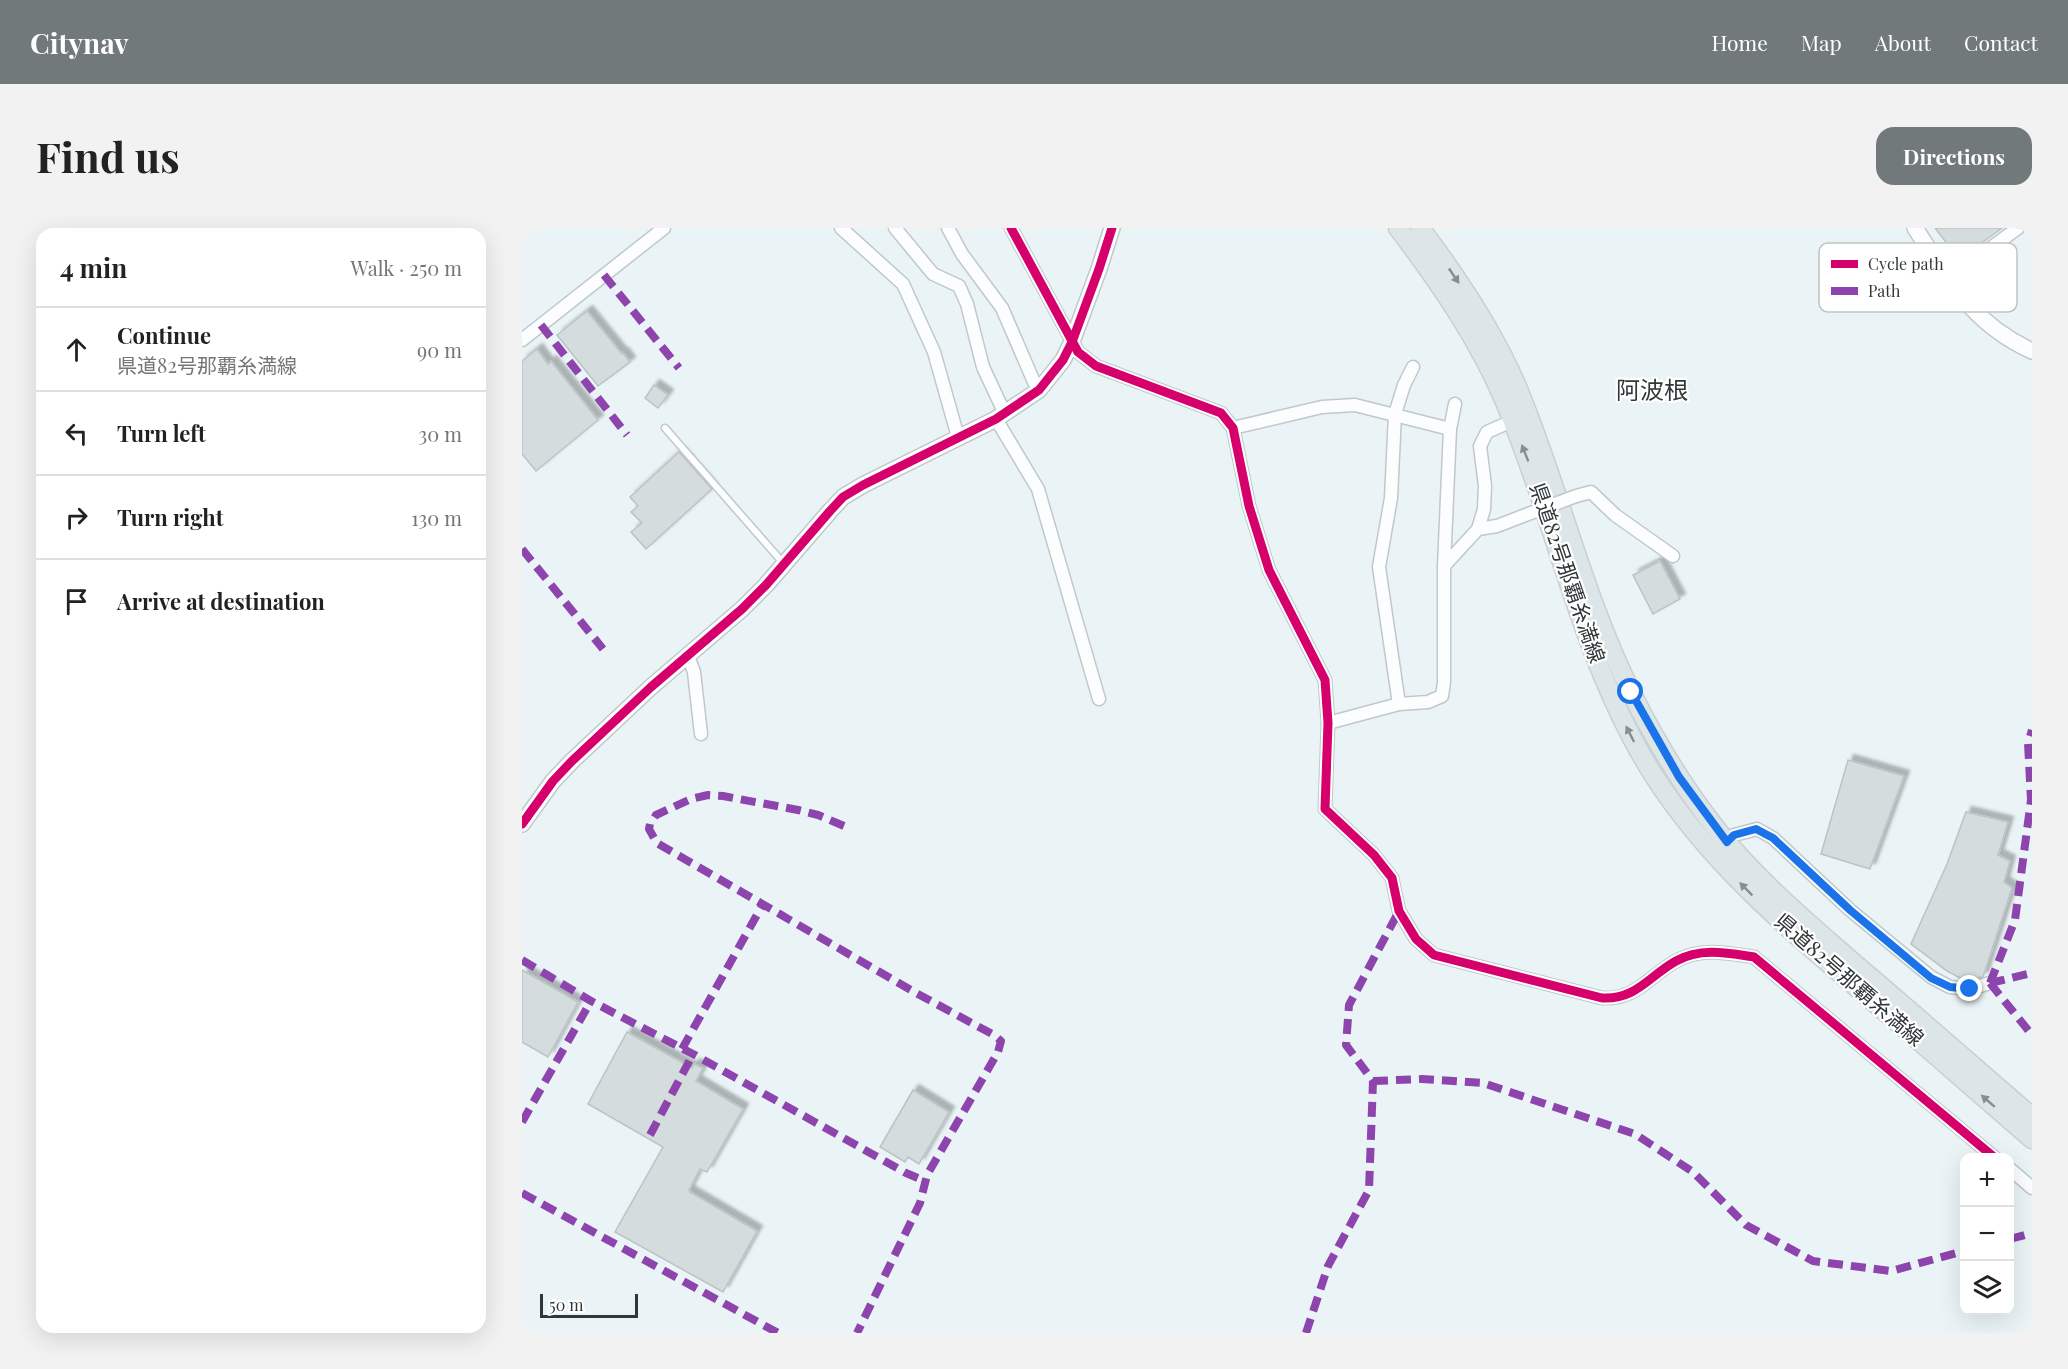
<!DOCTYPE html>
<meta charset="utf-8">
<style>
:root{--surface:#fff;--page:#f2f2f2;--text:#222;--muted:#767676;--line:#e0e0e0;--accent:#71797a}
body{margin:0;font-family:"Playfair Display","Noto Sans JP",serif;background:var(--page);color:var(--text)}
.controls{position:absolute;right:18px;bottom:18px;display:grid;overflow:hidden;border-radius:12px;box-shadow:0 6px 24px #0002}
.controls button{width:54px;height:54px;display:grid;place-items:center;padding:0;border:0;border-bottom:2px solid var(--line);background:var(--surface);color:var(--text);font:30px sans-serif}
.scale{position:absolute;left:18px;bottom:15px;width:98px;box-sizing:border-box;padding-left:6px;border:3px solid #303738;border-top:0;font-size:16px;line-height:21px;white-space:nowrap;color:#303738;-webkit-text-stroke:4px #fff;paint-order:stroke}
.stop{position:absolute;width:18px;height:18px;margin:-14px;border:4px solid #1a73e8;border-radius:50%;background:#fff}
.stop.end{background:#1a73e8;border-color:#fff;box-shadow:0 2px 6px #0008}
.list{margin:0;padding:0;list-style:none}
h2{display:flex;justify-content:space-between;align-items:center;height:78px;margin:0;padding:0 24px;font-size:26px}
h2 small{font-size:20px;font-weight:400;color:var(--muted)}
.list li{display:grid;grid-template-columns:39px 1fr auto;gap:18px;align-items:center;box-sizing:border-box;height:84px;padding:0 24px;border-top:2px solid var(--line)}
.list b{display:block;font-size:22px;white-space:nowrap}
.list p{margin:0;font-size:20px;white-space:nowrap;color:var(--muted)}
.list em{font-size:20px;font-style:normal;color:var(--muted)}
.icon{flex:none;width:33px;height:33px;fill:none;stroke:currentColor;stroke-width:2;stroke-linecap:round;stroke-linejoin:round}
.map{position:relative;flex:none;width:1510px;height:1105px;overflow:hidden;border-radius:18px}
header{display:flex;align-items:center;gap:36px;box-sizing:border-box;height:84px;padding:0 30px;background:var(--accent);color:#fff}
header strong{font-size:28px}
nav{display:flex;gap:33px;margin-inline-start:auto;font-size:21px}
.intro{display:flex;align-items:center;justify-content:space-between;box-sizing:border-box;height:144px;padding:0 36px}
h1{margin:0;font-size:42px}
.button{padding:15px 27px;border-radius:18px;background:var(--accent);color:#fff;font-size:21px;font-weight:700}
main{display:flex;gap:36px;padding:0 36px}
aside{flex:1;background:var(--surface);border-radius:18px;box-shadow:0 6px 24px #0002}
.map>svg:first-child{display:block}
.building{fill:#d4dcdd;stroke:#bcc3c4;stroke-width:1.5;filter:url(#shadow)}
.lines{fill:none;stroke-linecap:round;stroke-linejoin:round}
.service-casing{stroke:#c0c8ca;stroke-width:9}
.minor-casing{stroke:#c0c8ca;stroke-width:15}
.tertiary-casing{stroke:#c0c8ca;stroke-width:18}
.primary-casing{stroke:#cacfd0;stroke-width:21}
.service{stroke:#fcfdfe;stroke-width:6}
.minor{stroke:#fcfdfe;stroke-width:12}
.tertiary{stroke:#fcfdfe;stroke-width:15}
.primary{stroke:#dce6e8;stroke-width:18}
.minor-bridge-casing{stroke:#c0c8ca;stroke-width:15;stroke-linecap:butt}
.minor-bridge{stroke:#fcfdfe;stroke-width:12}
.quiet{stroke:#8e44ad;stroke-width:8;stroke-dasharray:15 8;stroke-linecap:butt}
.cycleway-casing{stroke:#fff;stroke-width:13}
.cycleway{stroke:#d6006c;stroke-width:9}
.oneway{fill:#868e90}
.route{stroke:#1a73e8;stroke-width:8}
.labels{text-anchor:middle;stroke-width:4.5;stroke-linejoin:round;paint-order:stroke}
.street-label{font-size:21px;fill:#303738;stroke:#fff}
.quarter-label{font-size:24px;fill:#303738;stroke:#fff}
.key{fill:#fff;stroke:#c1c3c3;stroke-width:1.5}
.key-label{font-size:16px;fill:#303738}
</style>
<header>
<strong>Citynav</strong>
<nav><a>Home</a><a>Map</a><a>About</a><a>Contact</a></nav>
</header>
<div class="intro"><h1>Find us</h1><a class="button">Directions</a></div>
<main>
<aside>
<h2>4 min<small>Walk · 250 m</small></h2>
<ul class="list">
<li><svg class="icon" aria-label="ahead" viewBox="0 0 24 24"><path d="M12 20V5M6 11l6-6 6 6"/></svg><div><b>Continue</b><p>県道82号那覇糸満線</p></div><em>90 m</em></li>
<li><svg class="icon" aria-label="left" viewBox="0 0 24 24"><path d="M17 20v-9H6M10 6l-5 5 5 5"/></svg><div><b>Turn left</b></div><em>30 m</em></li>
<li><svg class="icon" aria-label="right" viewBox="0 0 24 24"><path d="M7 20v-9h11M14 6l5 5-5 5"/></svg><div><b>Turn right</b></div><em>130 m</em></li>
<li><svg class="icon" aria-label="arrive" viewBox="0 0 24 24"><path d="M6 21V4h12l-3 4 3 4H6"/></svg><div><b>Arrive at destination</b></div></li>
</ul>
</aside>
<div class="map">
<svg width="1510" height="1105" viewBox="0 0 1510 1105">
<defs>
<filter id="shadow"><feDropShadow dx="5.5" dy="-5.5" stdDeviation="1.5" flood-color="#0004"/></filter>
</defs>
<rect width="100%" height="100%" fill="#eaf4f6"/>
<g class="building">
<polygon points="1413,0 1480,0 1433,34 1426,25 1430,22"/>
<polygon points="65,83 100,126 101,125 108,134 76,158 35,107"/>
<polygon points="15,121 26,136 29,133 76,192 14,243 0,226 0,133"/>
<polygon points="132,157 146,167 136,180 123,170"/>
<polygon points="157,224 190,261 124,321 109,304 120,295 109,284 116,278 108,269"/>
<polygon points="1138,333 1158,371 1131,386 1111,347"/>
<polygon points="1326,532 1382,548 1348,641 1299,626"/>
<polygon points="1444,584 1486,594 1476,627 1488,633 1482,654 1490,660 1461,749 1442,752 1425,743 1389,716 1425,636"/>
<polygon points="0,742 56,774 26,829 0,814"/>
<polygon points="105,804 170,840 172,836 181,840 174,853 221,881 185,944 178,941 167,962 168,964 235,1003 201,1064 93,1004 141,919 66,876"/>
<polygon points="391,862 427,884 397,936 386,929 383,934 358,919"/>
</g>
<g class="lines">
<defs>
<polyline id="service" points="143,200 262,336"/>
<g id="minor">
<polyline points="319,0 381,56 412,124 436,209"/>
<polyline points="373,0 411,46 437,58 445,76 461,139 483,186"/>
<polyline points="426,0 440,26 480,80 512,154 519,160"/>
<path d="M489,0l67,124 18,14 125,47 12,15 16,78 20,64 56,110 3,43 -3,86 49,46 18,23 7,33 17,28 18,16 168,43c34,2 47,-22 74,-37 25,-14 52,-8 78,-4l241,201"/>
<polyline points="1425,52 1496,0"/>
<polyline points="0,112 142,0"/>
<polyline points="474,191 516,261 577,471"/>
<polyline points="711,200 800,179 833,177 928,201"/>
<polyline points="1054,268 1069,264 1093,287 1151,328"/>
<polyline points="956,301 975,298 1001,288"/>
<polyline points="922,338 928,201 933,176"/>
<polyline points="166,428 172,444 179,506"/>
<polyline points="877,476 857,339 869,270 873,186 882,157 891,139"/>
<polyline points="806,495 877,476 906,474 920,468 922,454 922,338 956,301 962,281 963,258 958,218 965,204 990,193"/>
<polyline points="1200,618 1212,607 1235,601 1251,610 1328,682 1409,749 1428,759 1448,761 1468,755"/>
<polyline points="1488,941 1510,960"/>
</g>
<g id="tertiary">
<path d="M1393,0c35,53 56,95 117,123"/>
<polyline points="0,596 31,553 50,533 129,459 220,381 244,357 308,283 321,269 341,257 474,191 517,162 541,132 550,114 577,41 590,0"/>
</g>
<g id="primary">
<path d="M876,0c41,54 81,112 107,174 47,111 71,230 127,336 55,106 147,183 236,259 55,47 110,95 164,142"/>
<path d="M898,0c38,50 79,112 102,171 39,97 63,201 110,295 23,46 50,91 82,132 40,52 92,95 142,139 59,50 117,101 176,152"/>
</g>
</defs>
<use href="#service" class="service-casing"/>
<use href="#minor" class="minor-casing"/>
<use href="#tertiary" class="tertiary-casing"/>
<use href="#primary" class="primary-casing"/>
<use href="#service" class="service"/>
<use href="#minor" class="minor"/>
<use href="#tertiary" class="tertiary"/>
<use href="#primary" class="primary"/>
<defs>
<polyline id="minor-bridge" points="1001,288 1054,268"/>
</defs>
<use href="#minor-bridge" class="minor-bridge-casing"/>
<use href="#minor-bridge" class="minor-bridge"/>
<g class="quiet">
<polyline points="82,47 157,140"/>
<polyline points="19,97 105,207"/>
<polyline points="0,321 81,421"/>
<polyline points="322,598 296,587 276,582 201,568 186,567 169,571 134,587 128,596 127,601 135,615 394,765 472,807 479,813 476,824 405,947 398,975 335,1105"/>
<polyline points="0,732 69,773 171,826 384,945 403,953"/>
<polyline points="1468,755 1493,692 1509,572 1506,515 1510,502"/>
<polyline points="1468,755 1510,807"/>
<polyline points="1468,755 1510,745"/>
<polyline points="160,821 241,676"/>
<polyline points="851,853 900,851 961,855 1113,906 1171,944 1224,997 1291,1033 1369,1043 1442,1023"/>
<polyline points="0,894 69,773"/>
<polyline points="128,907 171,826"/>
<polyline points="0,965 256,1105"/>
<polyline points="1488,1011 1510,1005"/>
<polyline points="784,1105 806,1038 847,962 851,853 824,817 827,777 877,683"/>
</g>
<defs>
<g id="cycleway">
<path d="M489,0l67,124 18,14 125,47 12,15 16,78 20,64 56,110 3,43 -3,86 49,46 18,23 7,33 17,28 18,16 168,43c34,2 47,-22 74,-37 25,-14 52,-8 78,-4l241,201"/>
<polyline points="0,596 31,553 50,533 129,459 220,381 244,357 308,283 321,269 341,257 474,191 517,162 541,132 550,114 577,41 590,0"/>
</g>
</defs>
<use href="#cycleway" class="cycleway-casing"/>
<use href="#cycleway" class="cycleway"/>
</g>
<defs><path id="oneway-solid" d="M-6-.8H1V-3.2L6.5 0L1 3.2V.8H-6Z" transform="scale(1.5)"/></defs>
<g class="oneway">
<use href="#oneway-solid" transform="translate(932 48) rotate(56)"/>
<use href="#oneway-solid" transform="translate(1003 225) rotate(-112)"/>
<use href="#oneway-solid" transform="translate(1108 506) rotate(-117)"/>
<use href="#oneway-solid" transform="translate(1224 661) rotate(-135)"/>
<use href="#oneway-solid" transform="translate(1466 873) rotate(-139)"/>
</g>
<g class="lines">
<polyline class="route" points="1109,464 1157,549 1205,614 1212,607 1234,601 1251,610 1328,682 1409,750 1428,759 1448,761"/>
</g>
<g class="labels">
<g class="street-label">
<text transform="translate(1045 345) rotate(71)" y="7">県道82号那覇糸満線</text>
<text transform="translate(1327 752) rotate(41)" y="7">県道82号那覇糸満線</text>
</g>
<g class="quarter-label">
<text x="1130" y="171">阿波根</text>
</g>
</g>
<rect x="1297" y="15" width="198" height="69" rx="9" class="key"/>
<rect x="1309" y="32" width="27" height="8" fill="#d6006c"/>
<rect x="1309" y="59" width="27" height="8" fill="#8e44ad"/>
<g class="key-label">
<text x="1346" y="42">Cycle path</text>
<text x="1346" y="69">Path</text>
</g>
</svg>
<div class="controls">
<button>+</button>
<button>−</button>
<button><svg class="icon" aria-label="layers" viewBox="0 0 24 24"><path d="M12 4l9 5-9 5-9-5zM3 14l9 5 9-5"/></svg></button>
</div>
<div class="scale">50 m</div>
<div class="stop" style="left:1109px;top:464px"></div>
<div class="stop end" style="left:1448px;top:761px"></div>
</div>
</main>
